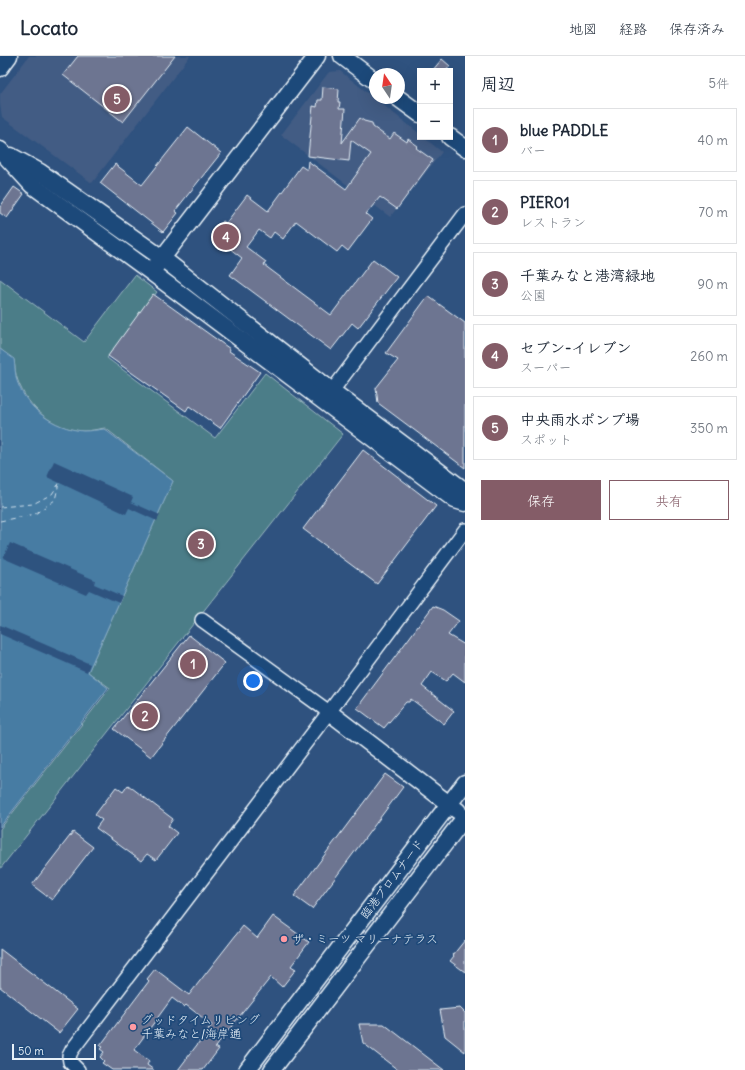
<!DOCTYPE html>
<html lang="ja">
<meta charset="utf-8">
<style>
:root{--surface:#fff;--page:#f6f6f7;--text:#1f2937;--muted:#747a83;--line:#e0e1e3;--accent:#845c67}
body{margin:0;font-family:Delius,"Klee One",sans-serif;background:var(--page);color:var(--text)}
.controls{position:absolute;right:12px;top:12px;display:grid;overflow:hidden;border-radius:0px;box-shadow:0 4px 16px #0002}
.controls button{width:36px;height:36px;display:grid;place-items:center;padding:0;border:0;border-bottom:1px solid var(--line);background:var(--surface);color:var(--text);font:20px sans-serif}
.compass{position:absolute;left:369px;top:12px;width:36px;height:36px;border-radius:50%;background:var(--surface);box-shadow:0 4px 16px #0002;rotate:347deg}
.scale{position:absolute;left:12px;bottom:10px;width:84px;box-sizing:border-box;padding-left:4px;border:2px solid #e8f1f8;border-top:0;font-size:11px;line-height:14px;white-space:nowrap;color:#e8f1f8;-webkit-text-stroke:3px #1f4a7a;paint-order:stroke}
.you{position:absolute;left:253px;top:625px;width:14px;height:14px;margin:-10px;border:3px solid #fff;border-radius:50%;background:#1a73e8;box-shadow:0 0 0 6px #1a73e833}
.badge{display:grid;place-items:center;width:26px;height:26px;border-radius:50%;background:var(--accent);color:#fff;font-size:13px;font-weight:700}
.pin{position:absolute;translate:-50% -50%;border:2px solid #fff;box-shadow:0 1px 4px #0006}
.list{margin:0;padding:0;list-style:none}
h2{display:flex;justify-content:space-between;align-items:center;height:52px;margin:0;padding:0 16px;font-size:17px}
h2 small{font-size:13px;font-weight:400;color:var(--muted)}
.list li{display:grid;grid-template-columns:26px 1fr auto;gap:12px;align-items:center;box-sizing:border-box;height:64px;margin:0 8px 8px;padding:0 8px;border:1px solid var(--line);border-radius:0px}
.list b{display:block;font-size:15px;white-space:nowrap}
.list p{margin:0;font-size:13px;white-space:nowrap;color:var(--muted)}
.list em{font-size:13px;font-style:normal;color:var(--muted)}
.actions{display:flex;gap:8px;padding:12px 16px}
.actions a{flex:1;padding:9px 0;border:1px solid var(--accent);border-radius:0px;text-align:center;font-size:14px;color:var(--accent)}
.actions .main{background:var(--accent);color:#fff}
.map{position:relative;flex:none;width:465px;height:1014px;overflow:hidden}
header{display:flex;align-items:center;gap:24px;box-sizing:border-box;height:56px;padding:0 20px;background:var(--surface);border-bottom:1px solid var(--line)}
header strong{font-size:19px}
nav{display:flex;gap:22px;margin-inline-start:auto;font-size:14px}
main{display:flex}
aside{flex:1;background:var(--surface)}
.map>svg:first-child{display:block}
.built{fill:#425c84}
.green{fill:#4c7d88;stroke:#9ab7c0}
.water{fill:#467ca3;stroke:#87abc5}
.pier{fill:#2f527f}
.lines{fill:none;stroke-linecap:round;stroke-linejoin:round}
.ferry{stroke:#d0dfeb;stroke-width:1;stroke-dasharray:5 4;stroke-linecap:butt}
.building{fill:#6d7491;stroke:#e8f1f8}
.minor-casing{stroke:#e8f1f8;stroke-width:16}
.tertiary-casing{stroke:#e8f1f8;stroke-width:19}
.minor{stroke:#1f4a7a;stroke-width:13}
.tertiary{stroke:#1f4a7a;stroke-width:16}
.poi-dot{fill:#ff9aa2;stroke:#1f4a7a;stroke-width:1.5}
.labels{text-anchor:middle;stroke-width:3.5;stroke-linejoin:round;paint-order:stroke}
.street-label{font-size:12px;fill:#e8f1f8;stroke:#1f4a7a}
.poi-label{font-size:12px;fill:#e8f1f8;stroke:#1f4a7a;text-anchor:start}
</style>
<header>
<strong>Locato</strong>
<nav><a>地図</a><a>経路</a><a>保存済み</a></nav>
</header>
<main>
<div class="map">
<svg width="465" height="1014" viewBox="0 0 465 1014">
<rect width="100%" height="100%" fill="#2f527f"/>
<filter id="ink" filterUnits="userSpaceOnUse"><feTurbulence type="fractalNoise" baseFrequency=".025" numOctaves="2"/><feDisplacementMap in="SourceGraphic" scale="8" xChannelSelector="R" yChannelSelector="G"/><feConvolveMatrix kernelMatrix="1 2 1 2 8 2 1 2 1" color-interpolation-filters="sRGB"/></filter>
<g filter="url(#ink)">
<g class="built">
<polygon points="29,0 190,0 92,127 2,61 0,48 0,38"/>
<polygon points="340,15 420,78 420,81 423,81 442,96 390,161 281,79 329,16"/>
</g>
<path class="green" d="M135,219l22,17 -50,66 108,80 50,-65 78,61 -343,435v-40l110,-141 -22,-16 85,-191 -68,-53c-7,1 -15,3 -22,3 -30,-2 -55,-23 -65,-50 -3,-7 -3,-15 -4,-21l-14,-11v-70l84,63z"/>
<path class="water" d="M0,293l14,10c1,7 1,15 3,22 10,28 36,47 66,50 7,0 14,-1 21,-2l69,52 -85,191 20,16 -108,139z"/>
<g class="pier">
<polygon points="54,405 133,441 131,446 160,459 157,465 129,452 126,458 47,421"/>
<polygon points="10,487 95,524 94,528 122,540 119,547 89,534 86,538 3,502"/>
<polygon points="0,569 90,608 87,616 0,578"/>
</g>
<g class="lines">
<g class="ferry">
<polyline points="0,451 33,448 52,438 58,429"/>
<polyline points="0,465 35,458 55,444 59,427"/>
</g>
</g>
<g class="building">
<polygon points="78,0 175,0 123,66 63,19"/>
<polygon points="442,3 450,10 446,15 432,15"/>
<polygon points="323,31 339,33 338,46 340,46 339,53 345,53 342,87 360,62 364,65 372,67 373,71 390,83 394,77 407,86 408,83 418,90 416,92 433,104 397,153 380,141 366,158 372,163 348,195 342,190 337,196 296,165 283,183 274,176 270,182 259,174 246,191 266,206 264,209 331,259 373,203 397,221 358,272 352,267 331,294 230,219 242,202 212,179 223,165 226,167 247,139 268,155 301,110 307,114 308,105 346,133 371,98 351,84 349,105 308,100 313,50 317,51 318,44 322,44"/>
<polygon points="188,71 221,97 175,155 178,157 163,176 100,127 115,108 142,129"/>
<polygon points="14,131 24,138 7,162 0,157 0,151"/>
<polygon points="153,238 230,293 229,295 260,316 220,372 189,350 186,355 108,300"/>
<polygon points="428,240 465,267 465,412 378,347 376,332 398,304 386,297"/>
<polygon points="363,394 436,450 377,528 303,473"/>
<polygon points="433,550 443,554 459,565 448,579 465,589 465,626 453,617 446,625 432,616 422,630 454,655 444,668 411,643 409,646 406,646 384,672 357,652"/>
<polygon points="189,579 225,607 151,701 114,673"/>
<polygon points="385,718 403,731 312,853 294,840"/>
<polygon points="128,729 173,763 168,770 177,777 156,804 147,798 141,805 96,772 102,764 95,759 116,731 123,736"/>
<polygon points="73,776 93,791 52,844 32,829"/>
<polygon points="273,860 309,886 291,910 296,913 282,931 271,921 215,991 219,993 203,1014 178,1014 212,969 186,949 184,951 172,942 134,994 149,1005 147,1009 154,1014 112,1014 102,1007 104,1005 100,1001 104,996 100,993 102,991 100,990 149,925 147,923 155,913 189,939 243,870 257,882"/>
<polygon points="465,884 465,916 450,905 454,900 453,899"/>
<polygon points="0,893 78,953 59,977 0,931"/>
<polygon points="460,952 465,957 465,996 445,980 440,954"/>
<polygon points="359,968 384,968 444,1014 398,1014 363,987"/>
</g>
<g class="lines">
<defs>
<g id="minor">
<polyline points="332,335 465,158"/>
<polyline points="202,564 329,656"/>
<polyline points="78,1014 70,1006 69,1000 72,994 329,656 465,474"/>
</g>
<g id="tertiary">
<polyline points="342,0 375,25"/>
<polyline points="0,12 9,0"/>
<polyline points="398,42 420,58"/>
<polyline points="450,81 465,92"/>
<polyline points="0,94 32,129 151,216 455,444 465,447"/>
<polyline points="11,100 40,116 162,202 332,335 465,435"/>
<polyline points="156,210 317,0"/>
<polyline points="329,656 458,755"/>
<polyline points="247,1014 465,727"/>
<polyline points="272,1014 465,761"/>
</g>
</defs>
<use href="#minor" class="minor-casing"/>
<use href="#tertiary" class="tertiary-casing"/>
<use href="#minor" class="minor"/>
<use href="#tertiary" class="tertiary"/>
</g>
</g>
<g class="poi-dot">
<circle cx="284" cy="883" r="4"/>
<circle cx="133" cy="971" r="4"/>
</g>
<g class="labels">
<g class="street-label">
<text transform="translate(392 823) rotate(-53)" y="4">臨港プロムナード</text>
</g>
<g class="poi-label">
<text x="292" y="887">ザ・ミーツ マリーナテラス</text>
<text x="141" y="968">グッドタイムリビング<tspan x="141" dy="14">千葉みなと/海岸通</tspan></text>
</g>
</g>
</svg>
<div class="controls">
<button>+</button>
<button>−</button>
</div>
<svg class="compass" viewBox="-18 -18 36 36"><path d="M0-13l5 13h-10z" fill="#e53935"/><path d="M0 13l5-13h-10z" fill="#747a83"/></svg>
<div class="scale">50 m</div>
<div class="you"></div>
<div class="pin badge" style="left:193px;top:608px">1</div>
<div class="pin badge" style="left:145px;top:660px">2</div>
<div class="pin badge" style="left:201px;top:488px">3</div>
<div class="pin badge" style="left:226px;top:181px">4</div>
<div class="pin badge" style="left:117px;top:43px">5</div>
</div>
<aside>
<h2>周辺<small>5件</small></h2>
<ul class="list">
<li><span class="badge">1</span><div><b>blue PADDLE</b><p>バー</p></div><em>40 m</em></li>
<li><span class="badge">2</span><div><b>PIER01</b><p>レストラン</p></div><em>70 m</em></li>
<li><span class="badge">3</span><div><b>千葉みなと港湾緑地</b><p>公園</p></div><em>90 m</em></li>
<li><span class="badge">4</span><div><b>セブン-イレブン</b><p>スーパー</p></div><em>260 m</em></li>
<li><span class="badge">5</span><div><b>中央雨水ポンプ場</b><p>スポット</p></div><em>350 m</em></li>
</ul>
<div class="actions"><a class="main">保存</a><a>共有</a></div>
</aside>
</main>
